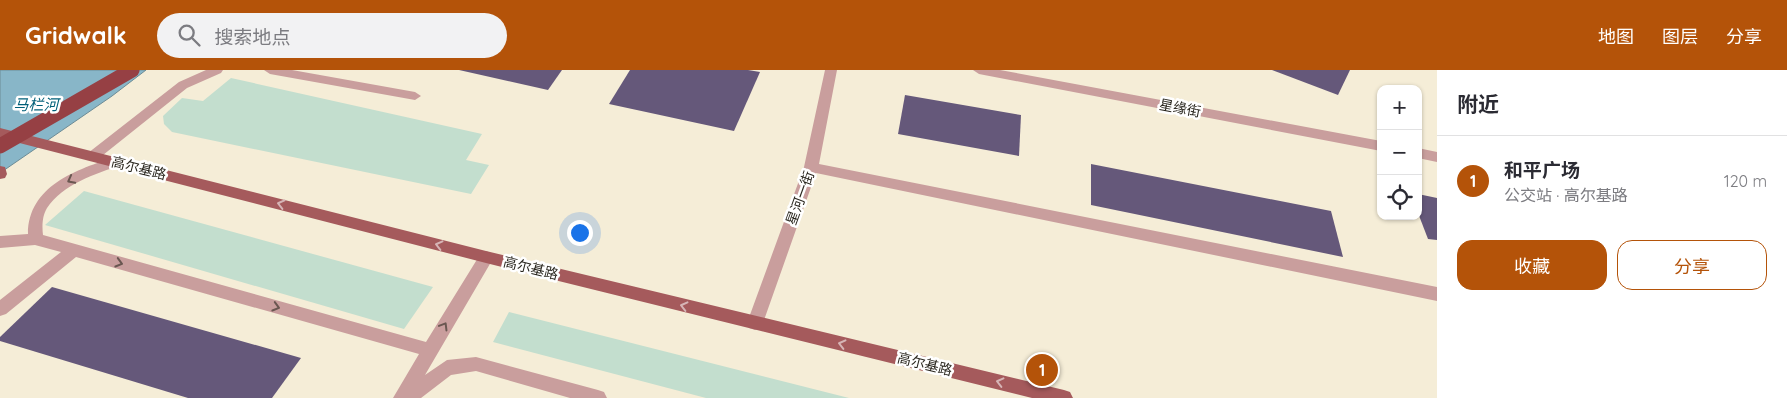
<!DOCTYPE html>
<html lang="zh">
<meta charset="utf-8">
<style>
:root{--surface:#fff;--page:#f2f2f3;--text:#2b2b33;--muted:#7c7c81;--line:#e1e1e2;--accent:#b45309}
body{margin:0;font-family:Quicksand,"Noto Sans SC",sans-serif;background:var(--page);color:var(--text)}
.controls{position:absolute;right:15px;top:15px;display:grid;overflow:hidden;border-radius:10px;box-shadow:0 1px 4px #0004}
.controls button{width:45px;height:45px;display:grid;place-items:center;padding:0;border:0;border-bottom:1px solid var(--line);background:var(--surface);color:var(--text);font:25px sans-serif}
.you{position:absolute;left:579px;top:162px;width:18px;height:18px;margin:-12px;border:4px solid #fff;border-radius:50%;background:#1a73e8;box-shadow:0 0 0 8px #1a73e833}
.badge{display:grid;place-items:center;width:32px;height:32px;border-radius:50%;background:var(--accent);color:#fff;font-size:16px;font-weight:700}
.pin{position:absolute;translate:-50% -50%;border:2px solid #fff;box-shadow:0 1px 5px #0006}
.list{margin:0;padding:0;list-style:none}
h2{display:flex;justify-content:space-between;align-items:center;height:65px;margin:0;padding:0 20px;font-size:21px}
h2 small{font-size:16px;font-weight:400;color:var(--muted)}
.list li{display:grid;grid-template-columns:32px 1fr auto;gap:15px;align-items:center;box-sizing:border-box;height:90px;padding:0 20px;border-top:1px solid var(--line)}
.list b{display:block;font-size:19px;white-space:nowrap}
.list p{margin:0;font-size:16px;white-space:nowrap;color:var(--muted)}
.list em{font-size:16px;font-style:normal;color:var(--muted)}
.actions{display:flex;gap:10px;padding:15px 20px}
.actions a{flex:1;padding:11px 0;border:1px solid var(--accent);border-radius:15px;text-align:center;font-size:18px;color:var(--accent)}
.actions .main{background:var(--accent);color:#fff}
.icon{flex:none;width:28px;height:28px;fill:none;stroke:currentColor;stroke-width:2;stroke-linecap:round;stroke-linejoin:round}
.map{position:relative;flex:none;width:1437px;height:328px;overflow:hidden}
header{display:flex;align-items:center;gap:30px;box-sizing:border-box;height:70px;padding:0 25px;background:var(--accent);color:#fff}
header strong{font-size:24px}
nav{display:flex;gap:28px;margin-inline-start:auto;font-size:18px}
.search{width:350px;height:45px;background:var(--page);display:flex;align-items:center;gap:12px;box-sizing:border-box;padding:0 18px;border-radius:28px;color:var(--muted);font-size:19px}
main{display:flex}
aside{flex:1;background:var(--surface)}
.map>svg:first-child{display:block}
.green{fill:#c3dece}
.water{fill:#88b6c8;stroke:#6c8b95}
.building{fill:#65587a}
.lines{fill:none;stroke-linecap:round;stroke-linejoin:round}
.minor{fill:#c99e9d;fill-rule:evenodd}
.major{fill:#a55a5c;fill-rule:evenodd}
.highway-bridge{stroke:#964044;stroke-width:15}
.oneway{stroke:#6a5751}
.oneway2{stroke:#d6b5b6}
.labels{text-anchor:middle;stroke-width:5;stroke-linejoin:round;paint-order:stroke}
.street-label{font-size:14px;fill:#2a271f;stroke:#fff}
.water-label{font-size:15px;font-style:italic;fill:#005f78;stroke:#fff}
</style>
<header>
<strong>Gridwalk</strong>
<div class="search"><svg class="icon" aria-label="search" viewBox="0 0 24 24"><circle cx="10" cy="10" r="6"/><path d="M15 15l6 6"/></svg>搜索地点</div>
<nav><a>地图</a><a>图层</a><a>分享</a></nav>
</header>
<main>
<div class="map">
<svg width="1437" height="328" viewBox="0 0 1437 328">
<rect width="100%" height="100%" fill="#f5edd7"/>
<g class="green">
<polygon points="231,8 482,64 466,90 489,95 471,124 172,62 164,54 163,46 182,28 203,31"/>
<polygon points="84,121 433,217 404,259 45,155"/>
<polygon points="509,242 849,328 706,328 493,272"/>
</g>
<polygon class="water" points="0,0 146,0 112,26 0,103"/>
<g class="building">
<polygon points="459,0 562,0 548,20"/>
<polygon points="630,0 748,0 760,2 734,61 609,34"/>
<polygon points="1272,0 1350,0 1338,25"/>
<polygon points="905,25 1021,45 1019,86 898,64"/>
<polygon points="1091,94 1331,141 1343,187 1091,135"/>
<polygon points="1418,124 1437,128 1437,170 1428,169 1418,143"/>
<polygon points="52,217 301,288 272,328 188,328 0,271 0,267"/>
</g>
<g class="lines">
<g class="minor">
<polygon points="206,0 223,0 221,3 187,18 98,89 88,89 86,86 88,83 179,12"/>
<polygon points="264,0 292,0 415,22 421,26 415,30 270,4"/>
<polygon points="825,0 837,0 819,94 1437,217 1437,231 816,103 763,253 761,258 755,260 749,258 747,253 804,97"/>
<polygon points="973,0 1000,0 1381,71 1381,81 979,4"/>
<polygon points="1418,78 1437,82 1437,92 1418,88"/>
<path d="M116,87l5,2 2,3 -2,3c-26,9 -58,19 -74,43 -5,8 -5,19 -4,27l383,107 55,-89 5,-2 5,2 3,4 -69,118 22,-15 29,-3 122,33 6,2 3,6h-37l-94,-27 -25,4 -30,23h-28l26,-44 -343,-97 -70,57 -6,2v-16l61,-48 -26,-7 -35,3v-12l28,-2c0,-48 49,-65 88,-77z"/>
</g>
<g class="major">
<polygon points="0,58 486,181 1064,320 1070,322 1073,328 1032,328 486,193 0,68"/>
<polygon points="0,96 5,97 7,104 5,108 0,109"/>
</g>
<polyline class="highway-bridge" points="0,76 132,0"/>
</g>
<defs><path id="oneway-chevron" d="M-2-3.5L2.5 0L-2 3.5" fill="none" stroke-width="1.6" stroke-linecap="round" stroke-linejoin="round" transform="scale(1.25)"/></defs>
<g class="oneway">
<use href="#oneway-chevron" transform="translate(71 110) rotate(152)"/>
<use href="#oneway-chevron" transform="translate(119 193) rotate(16)"/>
<use href="#oneway-chevron" transform="translate(276 237) rotate(16)"/>
<use href="#oneway-chevron" transform="translate(444 256) rotate(-59)"/>
</g>
<g class="oneway2">
<use href="#oneway-chevron" transform="translate(281 134) rotate(-166)"/>
<use href="#oneway-chevron" transform="translate(439 175) rotate(-166)"/>
<use href="#oneway-chevron" transform="translate(684 236) rotate(-166)"/>
<use href="#oneway-chevron" transform="translate(842 274) rotate(-166)"/>
<use href="#oneway-chevron" transform="translate(1000 312) rotate(-166)"/>
</g>
<g class="labels">
<g class="street-label">
<text transform="translate(1180 38) rotate(11)" y="5">星缘街</text>
<text transform="translate(139 98) rotate(14)" y="5">高尔基路</text>
<text transform="translate(800 128) rotate(-70)" y="5">星河一街</text>
<text transform="translate(531 198) rotate(14)" y="5">高尔基路</text>
<text transform="translate(925 294) rotate(14)" y="5">高尔基路</text>
</g>
<g class="water-label">
<text x="36" y="40">马栏河</text>
</g>
</g>
</svg>
<div class="controls">
<button>+</button>
<button>−</button>
<button><svg class="icon" aria-label="locate" viewBox="0 0 24 24"><circle cx="12" cy="12" r="6"/><path d="M12 2v4M12 18v4M2 12h4M18 12h4"/></svg></button>
</div>
<div class="you"></div>
<div class="pin badge" style="left:1042px;top:300px">1</div>
</div>
<aside>
<h2>附近<small></small></h2>
<ul class="list">
<li><span class="badge">1</span><div><b>和平广场</b><p>公交站 · 高尔基路</p></div><em>120 m</em></li>
</ul>
<div class="actions"><a class="main">收藏</a><a>分享</a></div>
</aside>
</main>
